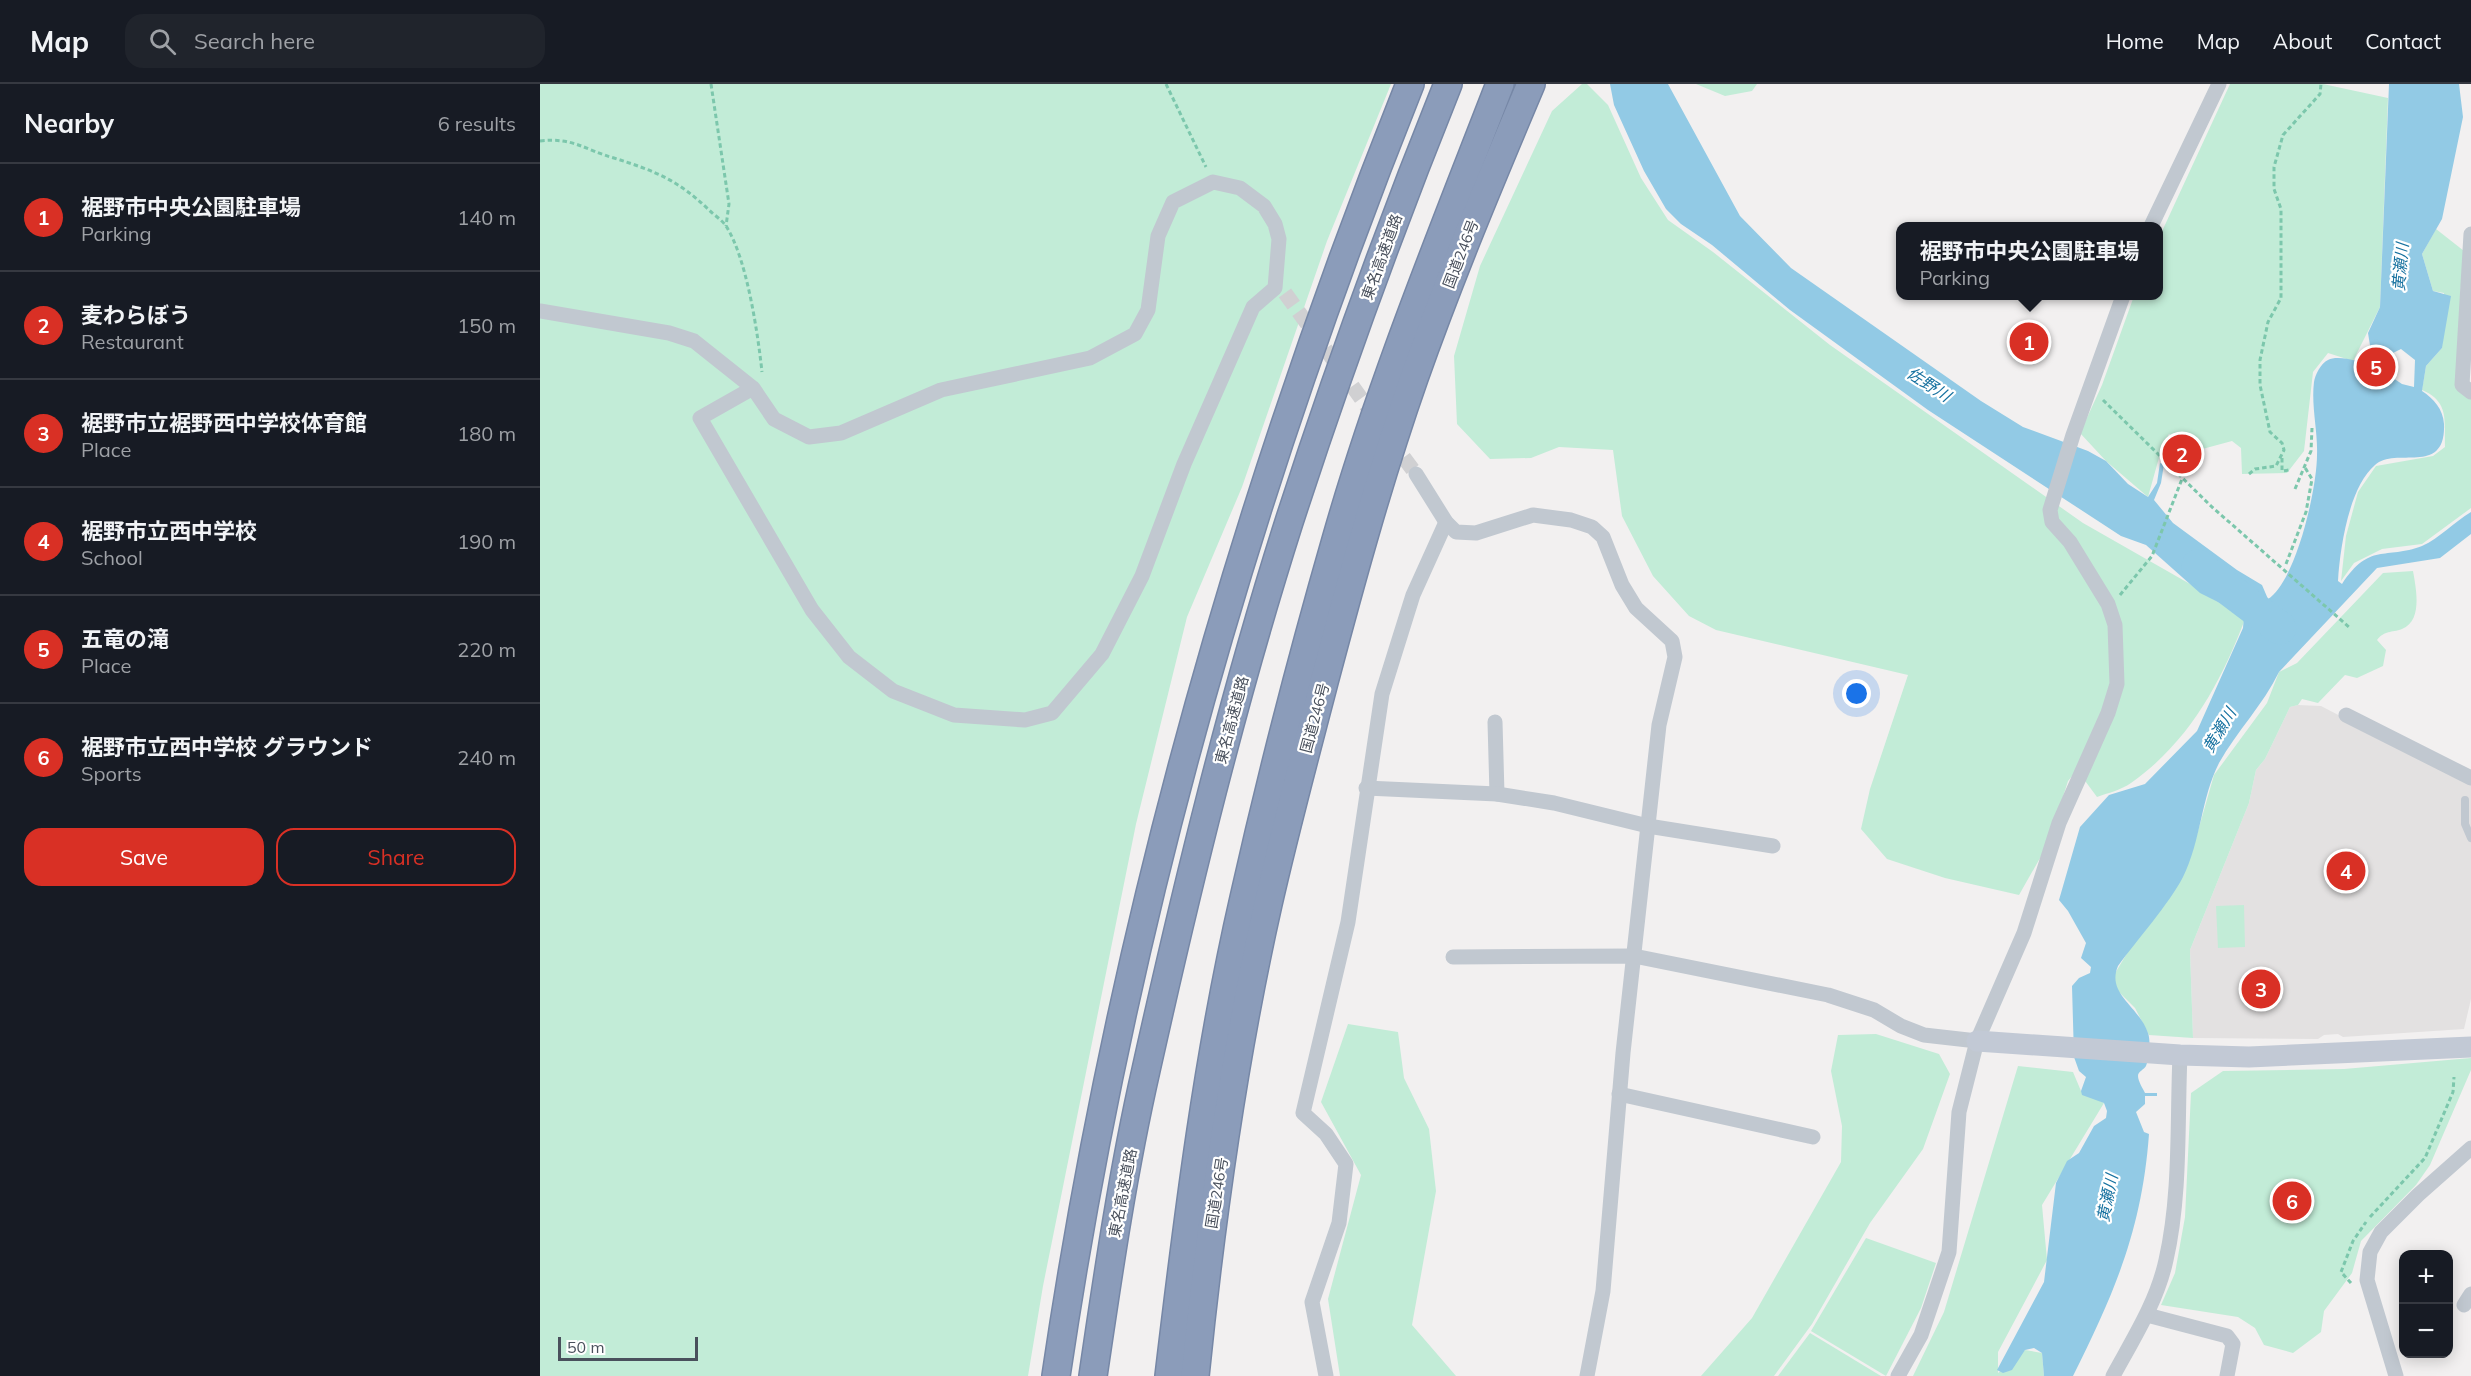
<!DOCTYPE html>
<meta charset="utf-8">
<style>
:root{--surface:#171b24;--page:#20242c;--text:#f1f3f6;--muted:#9ea1a6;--line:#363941;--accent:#d93025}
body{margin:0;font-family:Mulish,"Noto Sans JP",sans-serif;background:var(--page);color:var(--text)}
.controls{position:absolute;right:18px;bottom:18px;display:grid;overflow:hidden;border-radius:12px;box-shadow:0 3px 15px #0003}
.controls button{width:54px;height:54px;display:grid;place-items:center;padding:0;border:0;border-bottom:2px solid var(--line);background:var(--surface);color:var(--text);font:30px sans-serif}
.scale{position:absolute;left:18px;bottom:15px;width:140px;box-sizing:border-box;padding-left:6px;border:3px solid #49505c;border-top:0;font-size:16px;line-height:21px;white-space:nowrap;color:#49505c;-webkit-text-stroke:4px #fff;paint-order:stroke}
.you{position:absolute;left:1317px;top:610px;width:21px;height:21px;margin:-15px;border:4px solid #fff;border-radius:50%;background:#1a73e8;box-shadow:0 0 0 9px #1a73e833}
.badge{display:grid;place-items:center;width:39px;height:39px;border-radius:50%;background:var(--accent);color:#fff;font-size:20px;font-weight:700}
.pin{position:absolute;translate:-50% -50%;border:3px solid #fff;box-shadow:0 2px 6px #0006}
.popup{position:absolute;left:1356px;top:138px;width:267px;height:78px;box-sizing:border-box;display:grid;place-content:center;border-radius:12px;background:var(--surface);filter:drop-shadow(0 2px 4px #0005);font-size:20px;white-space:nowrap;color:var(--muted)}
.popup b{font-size:22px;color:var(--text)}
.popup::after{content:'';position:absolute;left:50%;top:100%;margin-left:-12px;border:12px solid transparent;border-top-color:var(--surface)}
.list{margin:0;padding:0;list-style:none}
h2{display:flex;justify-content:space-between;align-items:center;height:78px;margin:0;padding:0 24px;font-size:26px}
h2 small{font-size:20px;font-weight:400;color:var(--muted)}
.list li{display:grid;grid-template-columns:39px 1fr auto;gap:18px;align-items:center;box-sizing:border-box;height:108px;padding:0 24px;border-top:2px solid var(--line)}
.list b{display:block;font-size:22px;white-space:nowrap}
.list p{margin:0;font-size:20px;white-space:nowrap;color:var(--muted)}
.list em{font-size:20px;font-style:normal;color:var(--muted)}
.actions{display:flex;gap:12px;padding:18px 24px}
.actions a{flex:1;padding:14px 0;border:2px solid var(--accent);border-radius:18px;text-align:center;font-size:21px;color:var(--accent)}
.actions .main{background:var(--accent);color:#fff}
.icon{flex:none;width:33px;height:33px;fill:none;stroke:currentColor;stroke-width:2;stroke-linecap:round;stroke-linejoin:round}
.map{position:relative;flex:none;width:1931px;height:1292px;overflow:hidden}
header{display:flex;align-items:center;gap:36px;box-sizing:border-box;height:84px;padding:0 30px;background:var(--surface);border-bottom:2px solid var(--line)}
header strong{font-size:28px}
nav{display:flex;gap:33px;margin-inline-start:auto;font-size:21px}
.search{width:420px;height:54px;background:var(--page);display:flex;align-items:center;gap:15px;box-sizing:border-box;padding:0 21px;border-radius:18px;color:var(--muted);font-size:22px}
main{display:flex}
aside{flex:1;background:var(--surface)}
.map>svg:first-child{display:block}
.education{fill:#e3e1e1}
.green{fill:#c2ecd7}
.water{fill:#92cae5;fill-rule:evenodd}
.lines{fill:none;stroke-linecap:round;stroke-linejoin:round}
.river{stroke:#92cae5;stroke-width:33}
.street-tunnel{stroke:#d0d0d2;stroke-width:15;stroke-dasharray:15 8;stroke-linecap:butt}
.highway-casing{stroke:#7687a6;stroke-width:30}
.path{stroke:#7cc7ac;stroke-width:3;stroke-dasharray:4.5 3;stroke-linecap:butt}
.lane{stroke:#c1c8d0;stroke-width:8}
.street{stroke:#c1c8d0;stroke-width:15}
.secondary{stroke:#c2c9d5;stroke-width:21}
.highway{stroke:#8b9cba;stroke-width:27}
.labels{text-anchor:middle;stroke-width:4.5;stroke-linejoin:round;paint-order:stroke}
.street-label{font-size:15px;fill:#49505c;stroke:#fff}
.water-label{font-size:16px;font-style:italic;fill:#1772a0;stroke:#fff}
</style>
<header>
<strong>Map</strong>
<div class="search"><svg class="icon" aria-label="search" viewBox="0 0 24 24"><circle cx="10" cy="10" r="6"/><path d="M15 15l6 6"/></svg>Search here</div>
<nav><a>Home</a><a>Map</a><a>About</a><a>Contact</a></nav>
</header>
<main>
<aside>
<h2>Nearby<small>6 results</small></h2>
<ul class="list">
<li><span class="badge">1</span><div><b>裾野市中央公園駐車場</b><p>Parking</p></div><em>140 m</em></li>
<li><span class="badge">2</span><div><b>麦わらぼう</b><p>Restaurant</p></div><em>150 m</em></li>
<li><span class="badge">3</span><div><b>裾野市立裾野西中学校体育館</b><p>Place</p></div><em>180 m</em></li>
<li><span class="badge">4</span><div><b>裾野市立西中学校</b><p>School</p></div><em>190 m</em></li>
<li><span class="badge">5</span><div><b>五竜の滝</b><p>Place</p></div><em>220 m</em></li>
<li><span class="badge">6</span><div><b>裾野市立西中学校 グラウンド</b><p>Sports</p></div><em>240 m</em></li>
</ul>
<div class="actions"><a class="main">Save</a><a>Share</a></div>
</aside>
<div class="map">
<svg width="1931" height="1292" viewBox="0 0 1931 1292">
<rect width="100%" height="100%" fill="#f2f0f0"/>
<polygon class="education" points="1758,621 1781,622 1931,700 1931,915 1924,945 1803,953 1798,950 1784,951 1778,955 1653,954 1650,866 1709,719 1716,686 1725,675 1750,623"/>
<g class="green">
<polygon points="0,0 851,0 787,157 702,403 647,533 596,740 503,1202 488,1292 0,1292"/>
<path d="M1042,0h5l21,21 33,73 27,42 45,32 117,93 253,178 107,61 55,35c-24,64 -57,124 -114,164 -10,7 -23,10 -34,14l-20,-27 -9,11 -20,63 -29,51 -74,-17 -58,-19 -26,-30 9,-40 38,-114 -192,-45 -27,-14 -36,-40 -31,-60 -9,-66 -54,-3 -28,11 -41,1 -33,-35 -3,-68 26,-90 72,-155z"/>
<polygon points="1156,0 1217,0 1212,7 1185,12"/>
<polygon points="1690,0 1783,0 1848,14 1840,223 1813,277 1788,269 1773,288 1764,367 1747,389 1702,390 1701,364 1692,357 1655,367 1629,350 1622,363 1608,413 1566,377 1540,349 1562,301 1594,212 1618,212 1618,156"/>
<path d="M1896,145l28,22 -4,46 11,102v109l-49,36 -40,5 -28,14 -13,18 5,-45 12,-44 18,-26 57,-10 12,-9c-1,-26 5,-45 -23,-57l4,-24 16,-18 2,-55 -11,-2 -11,-37z"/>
<path d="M1873,487c3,17 10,50 -11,58 -11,4 -17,1 -25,11l9,10 -3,16 -26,12 -12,-3 -27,28 -16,-4 -4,6 -8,2 -25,52 -9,11 -7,33 -59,147 3,88 -44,-3 -14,-27 -19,-19 -2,-14 82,-137 18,-63 53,-72 12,-31 18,-9 86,-90z"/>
<polygon points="1704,821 1705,863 1678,864 1676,822"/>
<polygon points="808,940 858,948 864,994 889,1045 896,1107 872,1241 916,1292 800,1292 788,1215 821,1091 781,1018"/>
<polygon points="1336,950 1399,970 1410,990 1383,1065 1330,1139 1272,1240 1234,1292 1161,1292 1212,1234 1301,1078 1302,1042 1291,987 1298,951"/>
<polygon points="1931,974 1931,986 1890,1081 1876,1101 1821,1157 1812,1189 1784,1227 1781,1248 1753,1269 1724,1261 1715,1244 1698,1233 1621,1221 1635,1189 1645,1133 1651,1009 1683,987 1804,985"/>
<polygon points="1478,982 1533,988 1541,1007 1564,1019 1502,1121 1507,1176 1458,1268 1458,1289 1485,1266 1502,1269 1504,1292 1373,1292 1404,1228"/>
<polygon points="1326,1154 1396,1179 1381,1224 1346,1292 1271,1247"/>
<polygon points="1270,1249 1341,1292 1238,1292"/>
</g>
<path class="water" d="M1070,0h58l72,132 51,52 190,133 42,26 65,24 18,10 22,23 20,13 9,-14 3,-20 4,1 -3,19 -7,17 19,23 64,47 25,15 6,14c28,-18 49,-110 49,-144 1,-24 -6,-49 -3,-73 1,-7 7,-19 14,-22 11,-6 33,3 45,4l-5,-31 12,-26 9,-223h70l4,33 -21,102 -20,35 11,37 18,5 -9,52 -16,18 -4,25c12,8 21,18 22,33 2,53 -48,22 -69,41 -26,22 -35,83 -37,116l4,3c28,-42 43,-24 80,-38 18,-8 32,-24 49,-34v22l-31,24 -63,10 -98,104c-16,33 -42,59 -60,91 -18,35 -18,78 -36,114 -14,27 -46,63 -65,89 -12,28 21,40 30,67 3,8 1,25 -2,33 -2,4 -8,5 -8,10 0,5 5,13 7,17h12v3h-12v8l-9,8 8,20 5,2c-7,95 -34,158 -76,242h-29l-2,-23 -8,-5 -9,2 -13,20 -9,3 -6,-3 47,-88 12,-99 11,-22 12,-8 15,-27 12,-8 1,-7 -3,-8 -22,-8 -1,-4 5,-14 -7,-6 -5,-14 -2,-71 7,-8 11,-5 1,-6 -10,-9 5,-15 -18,-32 -9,-11 21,-73 29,-32 36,-11 52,-53 46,-103 3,-34 -5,-2 -12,3 -5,10 -24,-12 -54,-48 -25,-9 -193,-126 -138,-100 -78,-65 -31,-21 -15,-15 -22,-38 -30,-66zM1861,265l14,11 -1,27 -12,-3 -21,-14 6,-14z"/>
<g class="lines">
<polyline class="river" points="1658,482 1740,544"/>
<g class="street-tunnel">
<polyline points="745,209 836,335"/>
<polyline points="850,355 876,390"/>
</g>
<defs>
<g id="highway">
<path d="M516,1292c65,-442 188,-877 354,-1292"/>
<path d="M553,1292c15,-102 30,-205 53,-306 41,-184 86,-369 143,-548 48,-148 101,-294 159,-438"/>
<path d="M629,1292c19,-160 39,-321 75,-478 27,-120 58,-240 92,-358 44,-155 106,-306 164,-456"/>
<path d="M655,1292c16,-158 38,-317 73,-472 17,-75 37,-149 56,-222 27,-102 55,-204 90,-304 35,-99 76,-197 117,-294"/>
</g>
</defs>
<use href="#highway" class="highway-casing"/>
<g class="path">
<polyline points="171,0 189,120 186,142"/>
<polyline points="626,0 666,83"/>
<path d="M0,57c33,-4 45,9 74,17 41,13 64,22 95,52 5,5 13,10 17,16 21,32 32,109 36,146"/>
<polyline points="1563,316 1672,423 1809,543"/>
<polyline points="1742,374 1742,387 1749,386"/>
<polyline points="1709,390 1715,385 1736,382 1744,366 1742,359 1730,348 1720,301 1720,276 1728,238 1741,214 1741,125 1734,105 1734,83 1743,51 1780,10 1781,0"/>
<polyline points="1755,405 1771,367 1772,344"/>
<polyline points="1746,480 1766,428 1772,395 1764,382"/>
<polyline points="1580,511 1612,472 1642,395"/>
<polyline points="1830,1133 1885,1074 1913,1008 1914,993"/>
<polyline points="1811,1199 1801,1188 1813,1157 1826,1138"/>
</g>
<polyline class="lane" points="1925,716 1925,740 1931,754"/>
<g class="street">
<polyline points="1611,142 1679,0"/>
<polyline points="1931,150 1922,301 1931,308"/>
<polyline points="0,227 129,249 154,257 213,304 234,335 269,353 301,349 401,306 550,274 595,250 608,226 618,152 633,118 673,98 700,104 724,122 735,140 739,155 735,204 713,223 644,380 602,492 562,570 512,629 485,636 414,631 353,607 309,573 272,526 160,334 213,304"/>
<polyline points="876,390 906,438 916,448 936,449 993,431 1031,436 1052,443 1063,453 1082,501 1096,524 1132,557 1135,573 1119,641 1083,969 1063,1207 1047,1292"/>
<polyline points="1806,631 1931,694"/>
<polyline points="955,638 957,710"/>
<polyline points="826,704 957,710 1014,719 1108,742 1233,762"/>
<polyline points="913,873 1094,872 1288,911 1334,926 1361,942 1384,951 1437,957"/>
<polyline points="1079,1010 1273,1053"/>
<polyline points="1924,1221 1931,1210"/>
<polyline points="1607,1231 1687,1252 1693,1260 1687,1292"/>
<polyline points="786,1292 772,1218 799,1139 806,1080 786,1050 763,1029 808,838 842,610 873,511 906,438"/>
<polyline points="1358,1292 1381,1251 1409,1168 1419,1028 1437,957 1484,849 1519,739 1568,629 1577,600 1575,541 1568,520 1530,458 1512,438 1510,426 1533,351 1583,212"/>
<path d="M1573,1292c20,-37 44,-74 53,-116 15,-66 11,-138 14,-205"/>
<polyline points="1856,1292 1827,1196 1830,1168 1841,1148 1878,1111 1931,1064"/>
</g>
<polyline class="secondary" points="1437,957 1640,971 1709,973 1931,963"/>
<use href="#highway" class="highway"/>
</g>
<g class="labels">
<g class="street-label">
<text transform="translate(921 170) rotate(-69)" y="5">国道246号</text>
<text transform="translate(842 173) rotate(-70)" y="5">東名高速道路</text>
<text transform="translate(775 634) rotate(-75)" y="5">国道246号</text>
<text transform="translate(692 636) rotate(-75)" y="5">東名高速道路</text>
<text transform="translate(583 1109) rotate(-79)" y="5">東名高速道路</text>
<text transform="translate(677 1109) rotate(-81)" y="5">国道246号</text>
</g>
<g class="water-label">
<text transform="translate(1860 183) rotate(-85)" y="6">黄瀬川</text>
<text transform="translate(1389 300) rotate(33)" y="6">佐野川</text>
<text transform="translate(1679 646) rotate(-59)" y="6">黄瀬川</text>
<text transform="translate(1567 1114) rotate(-79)" y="6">黄瀬川</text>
</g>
</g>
</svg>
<div class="controls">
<button>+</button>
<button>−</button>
</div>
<div class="scale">50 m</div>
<div class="you"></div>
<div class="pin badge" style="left:1489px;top:258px">1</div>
<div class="popup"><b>裾野市中央公園駐車場</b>Parking</div>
<div class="pin badge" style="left:1642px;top:370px">2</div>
<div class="pin badge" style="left:1721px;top:905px">3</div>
<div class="pin badge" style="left:1806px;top:787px">4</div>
<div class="pin badge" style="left:1836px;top:283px">5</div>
<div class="pin badge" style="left:1752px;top:1117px">6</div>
</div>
</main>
